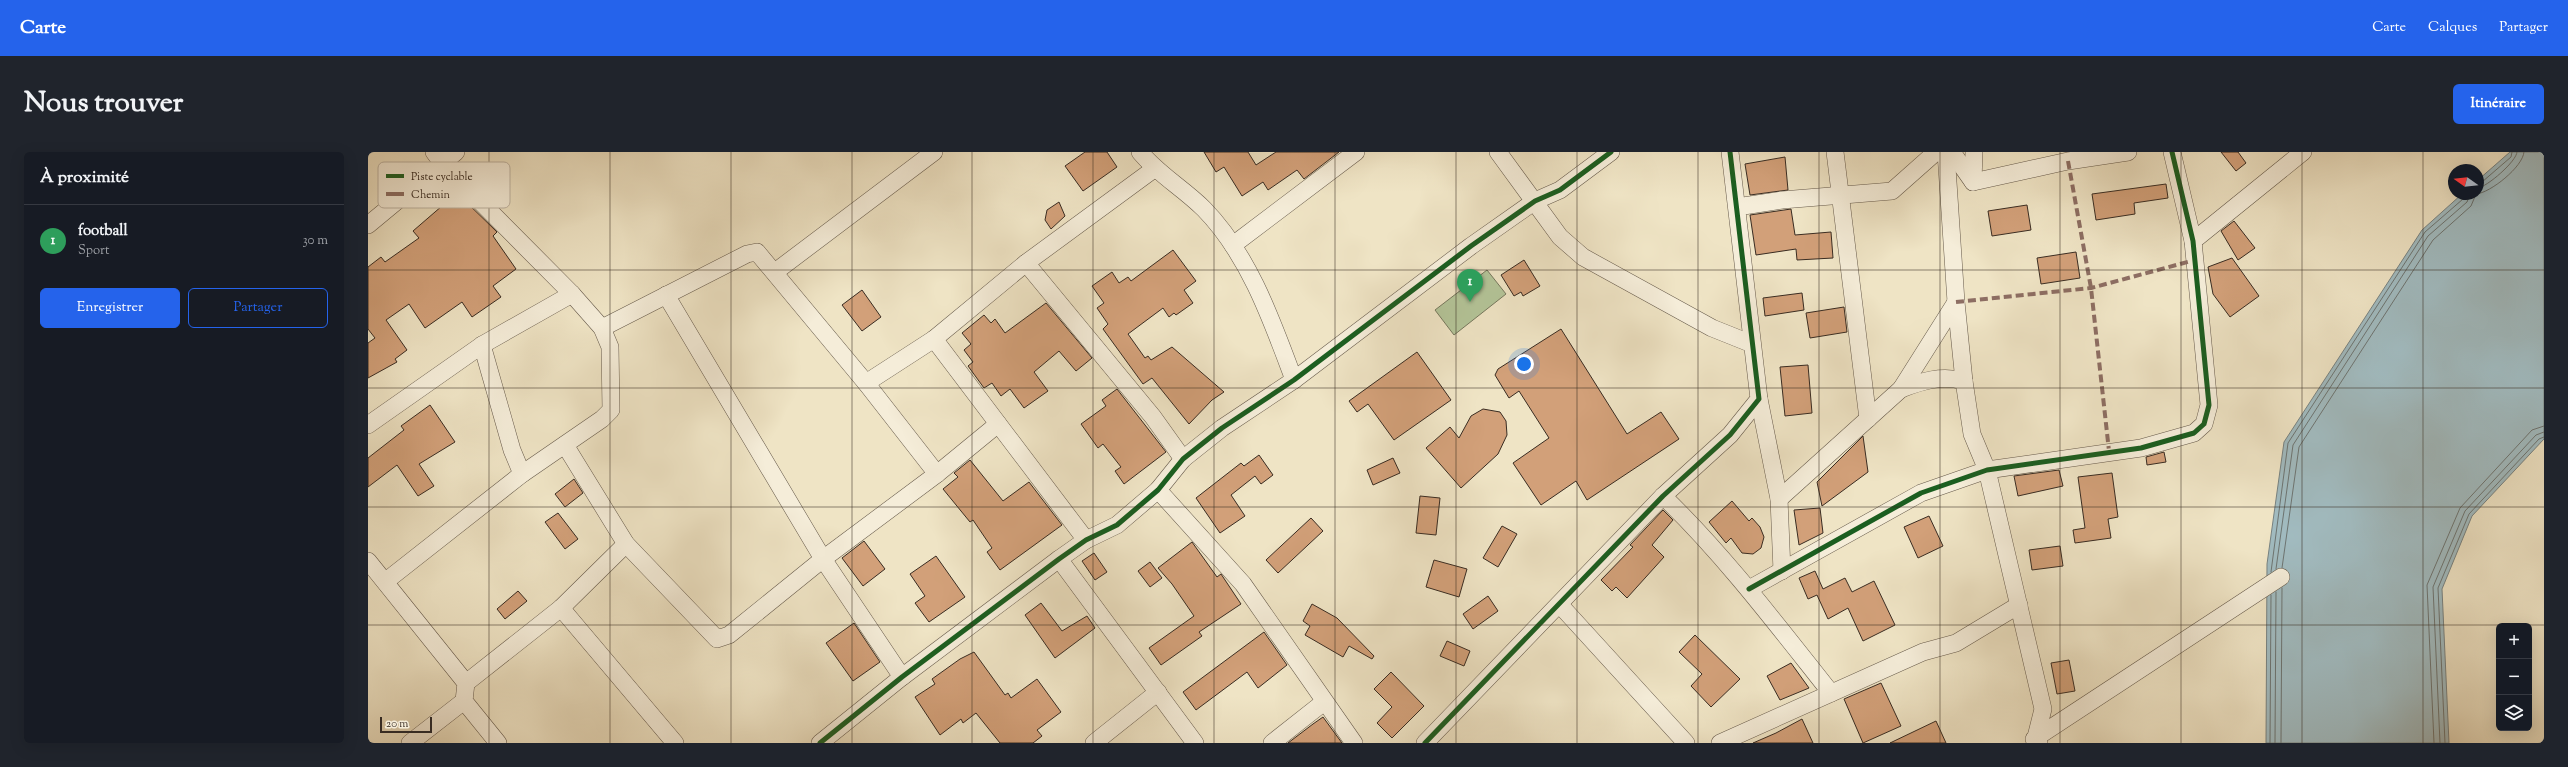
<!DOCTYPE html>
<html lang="fr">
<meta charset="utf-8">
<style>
:root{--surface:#171b24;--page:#20242c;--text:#f1f3f6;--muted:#9ea1a6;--line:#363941;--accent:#2563eb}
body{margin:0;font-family:"Sorts Mill Goudy",serif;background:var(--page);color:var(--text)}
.controls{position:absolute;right:12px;bottom:12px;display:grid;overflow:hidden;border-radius:6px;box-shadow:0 4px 16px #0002}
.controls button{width:36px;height:36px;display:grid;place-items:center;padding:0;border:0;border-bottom:1px solid var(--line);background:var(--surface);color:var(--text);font:20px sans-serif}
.compass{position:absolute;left:2080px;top:12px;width:36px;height:36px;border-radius:50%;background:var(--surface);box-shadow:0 4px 16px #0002;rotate:285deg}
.scale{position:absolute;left:12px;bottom:10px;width:52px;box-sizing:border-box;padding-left:4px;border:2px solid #392c22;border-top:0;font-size:11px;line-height:14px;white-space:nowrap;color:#392c22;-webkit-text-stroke:3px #f5edd9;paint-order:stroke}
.you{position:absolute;left:1156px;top:212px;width:14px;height:14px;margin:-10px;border:3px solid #fff;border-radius:50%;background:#1a73e8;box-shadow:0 0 0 6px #1a73e833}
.badge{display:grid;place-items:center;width:26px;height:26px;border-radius:50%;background:var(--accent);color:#fff;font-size:13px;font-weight:700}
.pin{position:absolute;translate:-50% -33px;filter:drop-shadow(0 1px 2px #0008)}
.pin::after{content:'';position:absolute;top:21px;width:14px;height:12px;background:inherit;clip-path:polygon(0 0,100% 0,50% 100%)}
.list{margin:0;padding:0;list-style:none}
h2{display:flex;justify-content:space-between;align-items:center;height:52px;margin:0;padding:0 16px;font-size:17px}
h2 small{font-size:13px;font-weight:400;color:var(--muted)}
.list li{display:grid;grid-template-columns:26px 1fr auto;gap:12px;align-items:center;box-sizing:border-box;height:72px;padding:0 16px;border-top:1px solid var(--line)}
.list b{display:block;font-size:15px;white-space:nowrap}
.list p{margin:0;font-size:13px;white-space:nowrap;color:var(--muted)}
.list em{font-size:13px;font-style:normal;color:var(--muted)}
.actions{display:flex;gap:8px;padding:12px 16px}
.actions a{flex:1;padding:9px 0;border:1px solid var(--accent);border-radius:6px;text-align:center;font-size:14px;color:var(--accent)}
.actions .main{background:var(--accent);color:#fff}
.icon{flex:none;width:22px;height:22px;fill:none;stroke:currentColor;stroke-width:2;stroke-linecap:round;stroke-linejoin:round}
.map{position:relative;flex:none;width:2176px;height:591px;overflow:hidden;border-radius:6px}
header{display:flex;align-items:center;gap:24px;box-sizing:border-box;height:56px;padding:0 20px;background:var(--accent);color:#fff}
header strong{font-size:19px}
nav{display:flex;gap:22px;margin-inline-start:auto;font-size:14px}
.intro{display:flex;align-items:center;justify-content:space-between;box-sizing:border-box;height:96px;padding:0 24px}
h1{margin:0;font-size:28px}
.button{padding:10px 18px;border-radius:6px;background:var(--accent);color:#fff;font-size:14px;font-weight:700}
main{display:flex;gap:24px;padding:0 24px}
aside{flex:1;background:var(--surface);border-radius:6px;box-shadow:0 4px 16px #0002}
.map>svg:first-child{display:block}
.green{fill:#b4c599;stroke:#76785e}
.water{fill:#a1bbc0;stroke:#778281}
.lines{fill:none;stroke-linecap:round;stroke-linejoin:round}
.shore{stroke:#6d7471;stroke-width:1}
.building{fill:#d2a079;stroke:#392c22}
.street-casing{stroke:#665a4b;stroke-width:18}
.street{stroke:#f5edd9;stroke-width:17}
.quiet{stroke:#8d6e63;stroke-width:4;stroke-dasharray:8 4;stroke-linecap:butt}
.cycleway-casing{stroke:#f5edd9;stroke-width:8}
.cycleway{stroke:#1b5e20;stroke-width:5}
.grid{fill:none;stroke:#392c22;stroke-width:1;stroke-opacity:0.55}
.key{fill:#f5edd9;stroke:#bdb3a2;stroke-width:1}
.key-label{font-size:11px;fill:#392c22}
</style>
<header>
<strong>Carte</strong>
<nav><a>Carte</a><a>Calques</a><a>Partager</a></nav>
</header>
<div class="intro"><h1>Nous trouver</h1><a class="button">Itinéraire</a></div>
<main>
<aside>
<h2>À proximité<small></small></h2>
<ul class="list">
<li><span class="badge" style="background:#2e9e5b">1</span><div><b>football</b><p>Sport</p></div><em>30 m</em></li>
</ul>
<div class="actions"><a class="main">Enregistrer</a><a>Partager</a></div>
</aside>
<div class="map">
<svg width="2176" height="591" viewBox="0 0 2176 591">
<rect width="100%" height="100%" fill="#efe4c5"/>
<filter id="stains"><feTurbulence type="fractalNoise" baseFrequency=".005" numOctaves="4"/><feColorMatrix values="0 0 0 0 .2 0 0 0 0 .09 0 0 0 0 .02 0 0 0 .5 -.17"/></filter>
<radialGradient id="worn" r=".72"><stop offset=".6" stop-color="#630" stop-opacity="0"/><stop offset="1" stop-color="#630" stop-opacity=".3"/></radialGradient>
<polygon class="green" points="1119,118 1138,142 1086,183 1067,158"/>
<polygon class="water" points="2142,0 2176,0 2176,287 2104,364 2074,437 2081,591 1898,591 1899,412 1916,290 2054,78 2094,42 2110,42 2110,28"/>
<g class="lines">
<g class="shore">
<polyline points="2110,31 2114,30 2143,5 2144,0"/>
<path d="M2110,36c9,-1 39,-27 39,-36"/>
<path d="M1914,416l17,-121 134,-207 38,-34 5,-12c14,-1 47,-27 48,-42"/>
<polyline points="1908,417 1925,293 2060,84 2099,50 2102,42"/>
<polyline points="1903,420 1920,291 2057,80 2095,47 2097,42"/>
<polyline points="1902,591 1903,443"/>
<polyline points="1907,591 1908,440"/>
<polyline points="1913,591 1914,436"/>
<polyline points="2066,591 2059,433 2092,356 2164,278 2176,274"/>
<polyline points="2072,591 2065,435 2097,359 2168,283 2176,280"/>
<polyline points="2077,591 2070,436 2101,362 2171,287 2176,285"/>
</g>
</g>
<g class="building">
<polygon points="717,0 739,0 749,15 715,39 697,14"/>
<polygon points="836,0 880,0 888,13 908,0 971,0 936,27 929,18 900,38 895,30 874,44 856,15 848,20"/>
<polygon points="1853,0 1870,0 1878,11 1868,19"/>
<polygon points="1417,5 1420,38 1382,43 1377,12"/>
<polygon points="1798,32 1800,46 1766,51 1767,62 1728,68 1724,42"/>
<polygon points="89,41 129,80 125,84 148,117 125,134 133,145 104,165 94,150 57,176 41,152 18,168 39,198 27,207 29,210 0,226 0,191 7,186 0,177 0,115 13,105 17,110 51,86 45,79"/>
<polygon points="691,50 697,64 683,77 677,68 679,58"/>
<polygon points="1659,53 1663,78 1624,84 1620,59"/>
<polygon points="1423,57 1427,83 1463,80 1465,106 1429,108 1428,97 1388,103 1382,63"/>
<polygon points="1866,69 1887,96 1870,108 1853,79"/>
<polygon points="805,98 828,129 816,138 825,151 808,163 806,161 801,165 795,156 760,182 777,206 780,204 783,208 804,195 856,240 844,248 821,272 784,226 775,232 735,177 740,172 729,156 736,151 724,134 744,120 751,131 760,125 763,129"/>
<polygon points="1708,100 1712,126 1673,132 1669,106"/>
<polygon points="1864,106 1891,144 1862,165 1845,142 1840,115"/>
<polygon points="1156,108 1172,134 1155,144 1153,140 1146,144 1133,123"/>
<polygon points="494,138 513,165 494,179 474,153"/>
<polygon points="1434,141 1436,158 1397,164 1395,146"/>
<polygon points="678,151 724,206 708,219 691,199 666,220 680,239 656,256 642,237 633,244 624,231 616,236 600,214 605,210 596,198 603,192 594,181 616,163 623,171 627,167 637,181"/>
<polygon points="1476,155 1479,180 1442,186 1438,161"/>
<polygon points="1193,177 1259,282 1293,260 1311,287 1219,348 1208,329 1173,353 1145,311 1181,286 1151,239 1141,246 1127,223 1130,217"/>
<polygon points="1049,200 1083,248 1026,288 1000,252 989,260 981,249"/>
<polygon points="1440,213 1444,261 1417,264 1412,215"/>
<polygon points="749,237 798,300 756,332 747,319 753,315 735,292 730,296 713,272 738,254 734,248"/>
<polygon points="62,253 87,290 51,312 66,334 50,344 29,313 0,335 0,306 36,278 33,274"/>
<polygon points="1115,257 1132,260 1138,269 1139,283 1130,302 1093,336 1058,296 1082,275 1091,286 1103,264"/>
<polygon points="1495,284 1500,320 1454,354 1449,330"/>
<polygon points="1796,300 1798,310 1779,313 1778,305"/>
<polygon points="891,303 905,323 893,332 887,324 863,343 877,364 852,381 828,346 873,311 876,314"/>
<polygon points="1025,306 1032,321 1005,333 999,318"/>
<polygon points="602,308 635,349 661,330 694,373 632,418 619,400 624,396 605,368 602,370 575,337 590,325 586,321"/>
<polygon points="1691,318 1695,334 1650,344 1646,324"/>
<polygon points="1744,321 1750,365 1740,367 1743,386 1707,391 1705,378 1717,376 1710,325"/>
<polygon points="206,327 215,341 197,355 187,342"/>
<polygon points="1052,344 1072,346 1068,383 1048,381"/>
<polygon points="1364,349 1381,369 1384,366 1392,375 1396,385 1393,396 1385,402 1374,401 1363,386 1358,391 1341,370"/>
<polygon points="1452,356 1455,381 1431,393 1426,358"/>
<polygon points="1295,358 1305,368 1284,393 1296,405 1259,446 1248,435 1244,439 1233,428 1265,395 1262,393"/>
<polygon points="190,361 210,387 197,397 177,370"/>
<polygon points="1561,364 1575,394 1550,406 1536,375"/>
<polygon points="943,366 955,379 910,421 898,408"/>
<polygon points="1134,374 1149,382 1130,415 1115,406"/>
<polygon points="496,389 517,417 495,434 474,406"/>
<polygon points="824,390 849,425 853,422 873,452 831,480 834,484 793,513 781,496 826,464 804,432 790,416"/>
<polygon points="1692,394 1695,414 1664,418 1661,398"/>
<polygon points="726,401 739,420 727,428 714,409"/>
<polygon points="568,404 597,445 561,470 547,451 557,444 542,422"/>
<polygon points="1066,408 1099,417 1091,445 1058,435"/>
<polygon points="782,410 794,426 782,435 770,419"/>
<polygon points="1447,419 1455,437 1477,426 1484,440 1506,429 1527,473 1495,489 1480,456 1460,467 1449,443 1440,447 1431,426"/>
<polygon points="150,439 159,449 137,467 129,457"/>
<polygon points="1120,444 1130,459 1105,477 1095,462"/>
<polygon points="673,451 694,479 719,464 727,476 687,506 657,463"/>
<polygon points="944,452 969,466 1006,504 1004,507 981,494 975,505 937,483 942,474 935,469"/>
<polygon points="486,471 512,510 485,529 458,491"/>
<polygon points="896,480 919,513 890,536 879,520 828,558 815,540"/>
<polygon points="1327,483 1372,527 1343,555 1323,534 1334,522 1311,500"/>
<polygon points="1079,489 1102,499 1096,514 1072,504"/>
<polygon points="606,500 637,543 640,541 643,546 669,527 693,560 669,578 674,584 665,591 632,591 608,561 595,571 593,567 572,583 547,545 567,532 564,527 592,507"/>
<polygon points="1701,508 1707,539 1689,542 1683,511"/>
<polygon points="1423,511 1441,536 1412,548 1399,524"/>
<polygon points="1023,520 1056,554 1024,586 1009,571 1024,555 1006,537"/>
<polygon points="1513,531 1533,574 1495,591 1476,547"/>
<polygon points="955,565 974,591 920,591 945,572"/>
<polygon points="1434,567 1445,591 1385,591 1408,581"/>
<polygon points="1568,569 1578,591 1522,591"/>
</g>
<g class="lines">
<defs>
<g id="street">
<path d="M772,0c19,23 43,36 64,57 45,46 68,112 90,171"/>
<polyline points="1130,0 1192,85 1215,105 1344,176 1384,192"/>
<polyline points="1467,0 1500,267"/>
<polyline points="1578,0 1588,150 1596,229 1604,282 1619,318 1675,557 1668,585 1671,591"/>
<polyline points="1584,0 1605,30 1700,9 1760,0"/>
<polyline points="1605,30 1606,0"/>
<polyline points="1369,55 1414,48 1524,39 1568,0"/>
<polyline points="0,73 88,0"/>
<polyline points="1825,89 1935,0"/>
<polyline points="865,93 988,0"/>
<polyline points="658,111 785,265 815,307"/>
<polyline points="407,120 566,0"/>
<polyline points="298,143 455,407 534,525"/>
<polyline points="234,176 379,102 389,100 498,231 569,322"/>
<polyline points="566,187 718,388"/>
<polyline points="114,193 144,298 154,322"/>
<polyline points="498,231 566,187 658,111 786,17"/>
<path d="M1533,237c21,-8 40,-14 63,-8"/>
<polyline points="1391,247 1411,347 1414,419"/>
<polyline points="0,273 114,193 204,142"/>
<polyline points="197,293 258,392 349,487 361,483 455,407 569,322 630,272"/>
<polyline points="790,338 875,432 986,591"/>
<path d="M1295,344c62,60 114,129 168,197"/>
<polyline points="1411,347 1533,237 1588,150"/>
<polyline points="691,407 827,591"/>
<polyline points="0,409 98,531 96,549 130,591"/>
<polyline points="18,429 154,322 234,267 243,258 242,195 234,176 204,142 74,11 66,0"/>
<polyline points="1381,437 1553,341 1619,318 1773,296 1826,281 1836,272 1841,253 1825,89 1804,0"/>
<polyline points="1192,453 1318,591"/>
<polyline points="193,456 307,591"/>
<polyline points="98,531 193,456 258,392"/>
<polyline points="1666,587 1913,425"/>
<polyline points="42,591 96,549"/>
<polyline points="452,591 534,525 691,407 718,388 749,373 790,338 815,307 854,276 926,228 1103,94 1167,49 1192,38 1243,0"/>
<polyline points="726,591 790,540"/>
<polyline points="904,591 956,550"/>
<polyline points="1057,591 1295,344 1362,283 1391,247 1362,0"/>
<polyline points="1352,591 1555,500 1588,491 1651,453"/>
</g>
</defs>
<use href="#street" class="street-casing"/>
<use href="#street" class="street"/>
<g class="quiet">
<polyline points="1700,9 1723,136 1741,299"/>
<polyline points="1588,150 1723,136 1827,108"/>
</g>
<defs>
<g id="cycleway">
<polyline points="1381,437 1553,341 1619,318 1773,296 1826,281 1836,272 1841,253 1825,89 1804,0"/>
<polyline points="452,591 534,525 691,407 718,388 749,373 790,338 815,307 854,276 926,228 1103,94 1167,49 1192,38 1243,0"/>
<polyline points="1057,591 1295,344 1362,283 1391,247 1362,0"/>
</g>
</defs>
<use href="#cycleway" class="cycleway-casing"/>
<use href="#cycleway" class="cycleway"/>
</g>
<path class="grid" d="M121,0v591M242,0v591M363,0v591M484,0v591M604,0v591M725,0v591M846,0v591M967,0v591M1088,0v591M1209,0v591M1330,0v591M1451,0v591M1572,0v591M1692,0v591M1813,0v591M1934,0v591M2055,0v591M0,118h2176M0,236h2176M0,355h2176M0,473h2176"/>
<rect x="10" y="10" width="132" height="46" rx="6" class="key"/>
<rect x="18" y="22" width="18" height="4" fill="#1b5e20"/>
<rect x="18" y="40" width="18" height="4" fill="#8d6e63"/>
<g class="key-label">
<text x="43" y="28">Piste cyclable</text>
<text x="43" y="46">Chemin</text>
</g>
<rect width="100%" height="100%" filter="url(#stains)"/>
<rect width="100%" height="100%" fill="url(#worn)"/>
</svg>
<div class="controls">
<button>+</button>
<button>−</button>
<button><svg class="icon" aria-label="layers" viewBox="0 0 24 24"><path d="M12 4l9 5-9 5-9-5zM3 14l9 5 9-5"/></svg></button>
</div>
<svg class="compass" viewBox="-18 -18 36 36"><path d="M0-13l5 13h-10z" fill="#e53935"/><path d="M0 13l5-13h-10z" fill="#9ea1a6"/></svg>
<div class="scale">20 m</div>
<div class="you"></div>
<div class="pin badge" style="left:1102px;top:150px;background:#2e9e5b">1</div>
</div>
</main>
